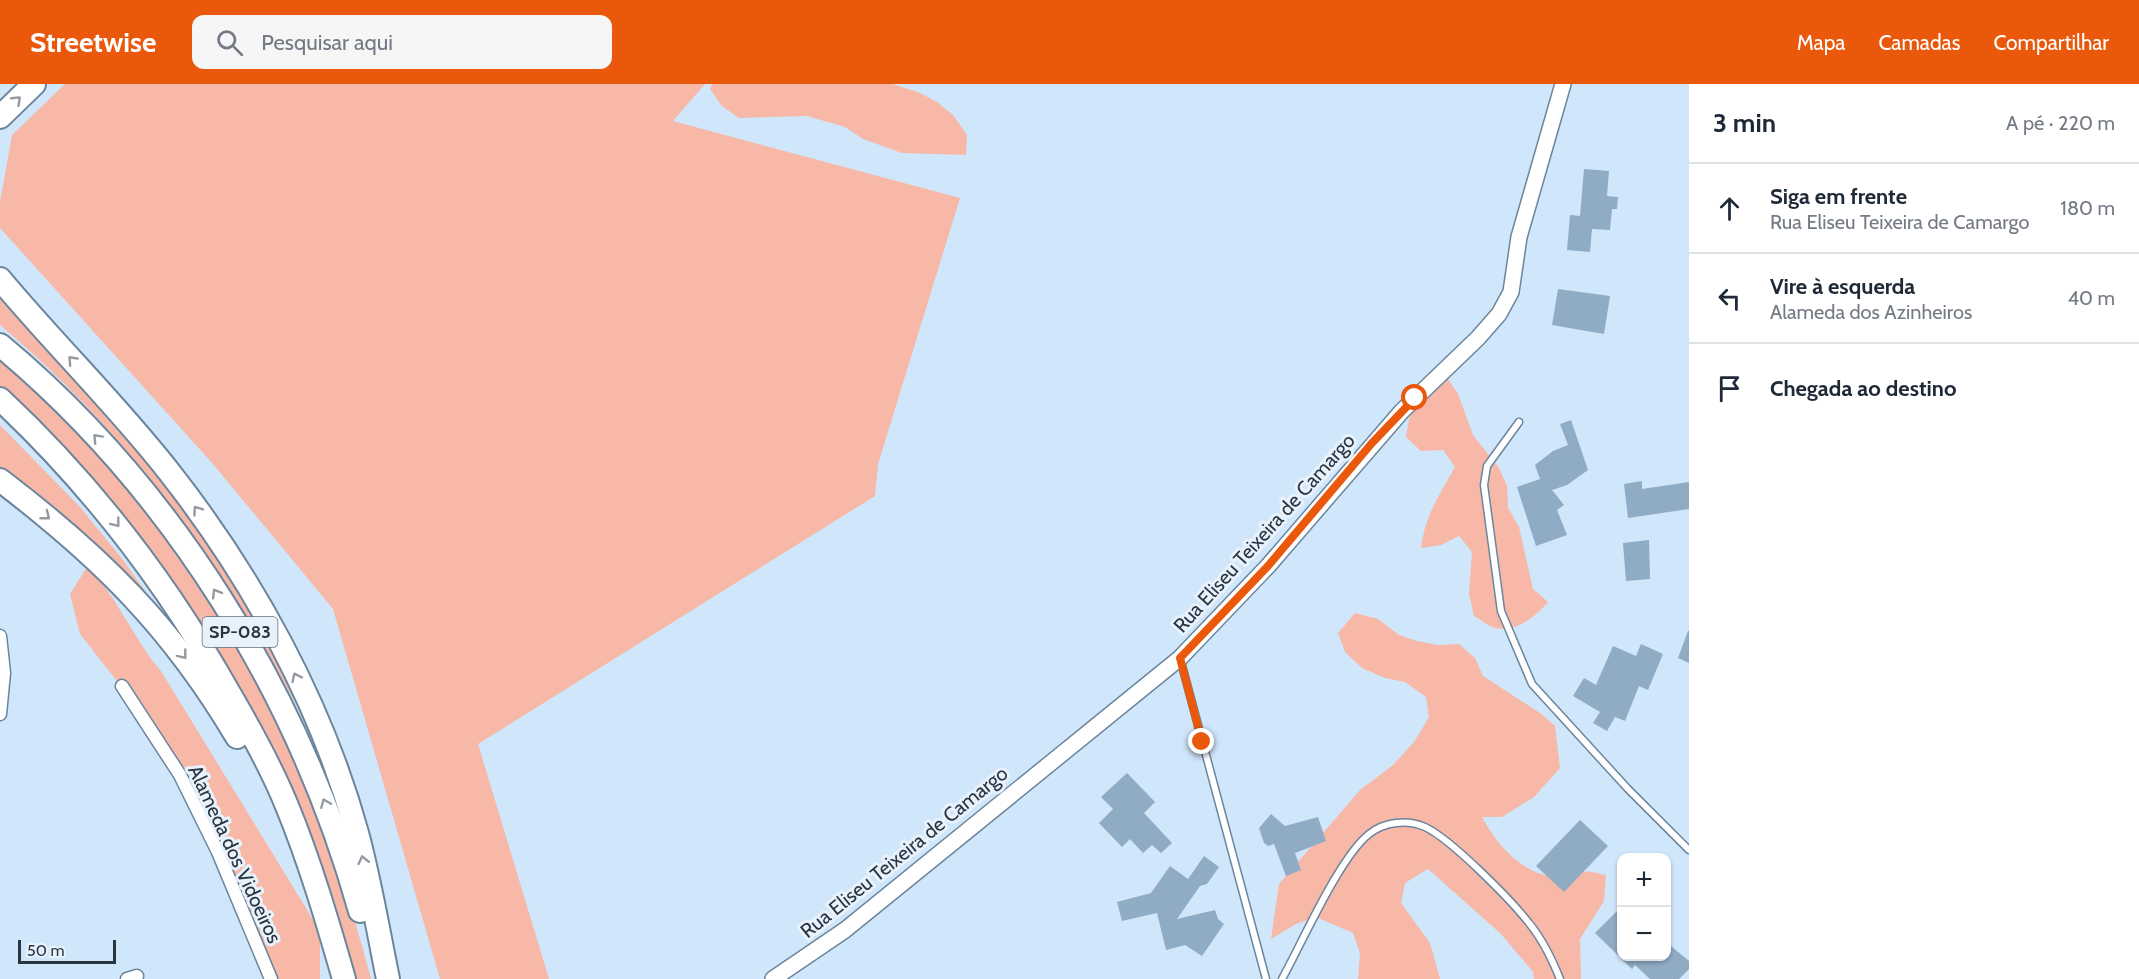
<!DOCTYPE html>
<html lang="pt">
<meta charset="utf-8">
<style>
:root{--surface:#fff;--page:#f6f6f7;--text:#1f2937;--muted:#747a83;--line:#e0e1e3;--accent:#ea580c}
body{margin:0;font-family:Cabin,sans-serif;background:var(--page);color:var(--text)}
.controls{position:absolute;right:18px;bottom:18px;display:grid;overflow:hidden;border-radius:12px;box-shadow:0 2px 4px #0004}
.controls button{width:54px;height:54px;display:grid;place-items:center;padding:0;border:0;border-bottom:2px solid var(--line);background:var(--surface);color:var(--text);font:30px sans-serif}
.scale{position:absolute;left:18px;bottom:15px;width:98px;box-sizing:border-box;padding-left:6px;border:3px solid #2a353f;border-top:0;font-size:16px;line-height:21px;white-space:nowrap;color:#2a353f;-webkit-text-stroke:4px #e7f2fd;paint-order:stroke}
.stop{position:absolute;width:18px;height:18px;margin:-14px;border:4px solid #ea580c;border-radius:50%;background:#fff}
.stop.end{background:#ea580c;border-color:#fff;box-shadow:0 2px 6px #0008}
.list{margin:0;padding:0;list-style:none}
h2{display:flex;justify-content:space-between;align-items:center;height:78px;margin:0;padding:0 24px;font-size:26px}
h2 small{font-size:20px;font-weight:400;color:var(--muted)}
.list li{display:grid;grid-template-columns:39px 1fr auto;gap:18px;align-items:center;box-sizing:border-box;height:90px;padding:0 24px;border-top:2px solid var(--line)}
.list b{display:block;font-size:22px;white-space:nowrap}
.list p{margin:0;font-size:20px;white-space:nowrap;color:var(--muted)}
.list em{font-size:20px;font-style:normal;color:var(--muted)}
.icon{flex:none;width:33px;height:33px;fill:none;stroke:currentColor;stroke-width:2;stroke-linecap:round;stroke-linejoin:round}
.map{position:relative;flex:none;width:1689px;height:895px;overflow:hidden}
header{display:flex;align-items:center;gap:36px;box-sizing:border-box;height:84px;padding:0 30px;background:var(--accent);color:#fff}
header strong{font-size:28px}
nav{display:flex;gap:33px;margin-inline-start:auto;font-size:21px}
.search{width:420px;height:54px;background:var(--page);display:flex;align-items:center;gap:15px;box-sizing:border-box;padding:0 21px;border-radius:12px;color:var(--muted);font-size:22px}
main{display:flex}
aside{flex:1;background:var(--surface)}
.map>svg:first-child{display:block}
.green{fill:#f7b8a8}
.building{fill:#90abc4}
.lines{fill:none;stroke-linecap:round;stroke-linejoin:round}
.service-casing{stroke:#6b859c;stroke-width:9}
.minor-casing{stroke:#6b859c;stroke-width:15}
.tertiary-casing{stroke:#6b859c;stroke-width:18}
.motorway-casing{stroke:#6b859c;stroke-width:26}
.service{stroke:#fff;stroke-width:6}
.minor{stroke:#fff;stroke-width:12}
.tertiary{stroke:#fff;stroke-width:15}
.motorway{stroke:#fff;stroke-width:22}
.oneway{stroke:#949a9f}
.route{stroke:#ea580c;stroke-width:8}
.labels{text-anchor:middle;stroke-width:6;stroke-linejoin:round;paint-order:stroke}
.shield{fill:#e7f2fd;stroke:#636e78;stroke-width:1.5}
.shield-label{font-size:18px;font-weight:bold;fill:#2a353f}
.street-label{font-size:20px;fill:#2a353f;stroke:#e7f2fd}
</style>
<header>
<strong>Streetwise</strong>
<div class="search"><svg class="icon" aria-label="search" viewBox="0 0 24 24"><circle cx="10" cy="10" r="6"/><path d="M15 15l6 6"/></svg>Pesquisar aqui</div>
<nav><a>Mapa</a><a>Camadas</a><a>Compartilhar</a></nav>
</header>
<main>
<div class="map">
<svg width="1689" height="895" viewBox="0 0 1689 895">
<rect width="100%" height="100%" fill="#d0e6fb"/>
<g class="green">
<polygon points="65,0 705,0 673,37 960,114 878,380 875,412 478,660 549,895 440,895 333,525 213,380 0,144 0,118 12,51"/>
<polygon points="712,0 892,0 918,8 937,18 953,31 967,51 966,71 902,69 863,55 845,43 807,32 739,34 722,22 710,5"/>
<path d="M0,206l86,95 126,154 90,167v9c-81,-150 -171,-280 -302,-390z"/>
<path d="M0,273c56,54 111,107 158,169 102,135 171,290 213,453h-19l-143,-335 -209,-254z"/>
<path d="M1446,292l12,18 15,41 26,33 8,18 1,22 11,19 14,62 15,13c-13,15 -31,30 -53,26 -7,-2 -15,-9 -21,-12l-5,-22 3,-42 -13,-16 -18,9 -20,3c4,-32 18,-53 34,-81l-12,-17 -22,1 -15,-14 4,-24z"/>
<polygon points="0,341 80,423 123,476 173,547 0,387"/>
<path d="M87,483c29,27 47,73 74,104l159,260v48h-50l-74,-197 -116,-148 -10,-40z"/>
<path d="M1355,529l23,6 21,16 18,6 21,4 21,-1 16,14 8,18 57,37 15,13 5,42 -26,29 -32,20h-20c16,30 45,63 83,60 6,0 12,-4 18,-5 7,-2 16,2 23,3l-2,26 -24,38 1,40h-47l-1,-7 -32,-38 -73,-65 -23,14 -4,20 29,40 10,36h-82l2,-26 -7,-20 -37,-16 -20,7 -25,15 8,-55 81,-94 33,-25 21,-23 15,-25 -3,-20 -21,-15 -20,-4 -23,-10 -17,-16 -7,-19z"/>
</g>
<g class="building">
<polygon points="1584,85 1609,87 1607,112 1618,113 1617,125 1612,125 1610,146 1592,145 1590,168 1567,166 1570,131 1580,132"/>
<polygon points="1558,205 1610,212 1604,250 1552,241"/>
<polygon points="1571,336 1588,386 1567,401 1552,406 1564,421 1557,426 1567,451 1536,462 1517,403 1540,395 1535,381 1553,367 1568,361 1560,340"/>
<polygon points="1642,397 1642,405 1689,398 1689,425 1628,434 1624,400"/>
<polygon points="1649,456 1650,495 1626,497 1623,459"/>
<polygon points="1688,547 1689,547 1689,579 1678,574"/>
<polygon points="1641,560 1663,570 1648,606 1639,602 1625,637 1615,633 1607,647 1593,639 1600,628 1573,612 1584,594 1596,601 1613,562 1636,572"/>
<polygon points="1127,689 1155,718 1144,729 1172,759 1161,769 1152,761 1143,769 1130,755 1122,763 1099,739 1113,725 1101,713"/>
<polygon points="1271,730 1285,742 1318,733 1326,757 1295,769 1301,786 1286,792 1274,760 1268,762 1264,759 1259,744"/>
<polygon points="1580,736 1608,762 1564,808 1536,782"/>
<polygon points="1204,772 1219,783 1207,800 1200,802 1177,835 1215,826 1218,835 1224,840 1202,872 1185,861 1166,866 1157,829 1122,837 1117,818 1151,809 1170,782 1188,795"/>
<polygon points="1622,822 1622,873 1666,873 1666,858 1689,877 1689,885 1679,895 1650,895 1635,881 1632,885 1595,849"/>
</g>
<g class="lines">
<defs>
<g id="service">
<polyline points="1519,338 1487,382 1484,401 1501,527 1532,600 1628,705 1689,766"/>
<polyline points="1180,574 1266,895"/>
<path d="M1282,895c20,-36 57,-121 87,-145 15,-12 38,-15 56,-7 26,12 86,73 104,96 14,17 23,36 31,56"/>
</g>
<g id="minor">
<polyline points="0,552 4,589 0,630"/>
<polyline points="122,602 180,691 218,768 271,895"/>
<polyline points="127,895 137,892"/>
</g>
<polyline id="tertiary" points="773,895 845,846 1180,574 1268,482 1402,327 1478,254 1499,230 1511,208 1519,153 1563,0"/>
<g id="motorway">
<polyline points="0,33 34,0"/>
<path d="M0,195c55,66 117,126 170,194 83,106 151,230 187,360 13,48 21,97 31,146"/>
<path d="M0,261c174,145 299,349 360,566"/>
<path d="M0,315c92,86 167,184 229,294 21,36 42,74 58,113 23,56 40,114 57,173"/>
<path d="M0,396c101,77 172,147 237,257"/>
</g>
</defs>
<use href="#service" class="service-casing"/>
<use href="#minor" class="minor-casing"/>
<use href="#tertiary" class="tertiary-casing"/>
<use href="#motorway" class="motorway-casing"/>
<use href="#service" class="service"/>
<use href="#minor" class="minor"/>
<use href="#tertiary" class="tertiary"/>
<use href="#motorway" class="motorway"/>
</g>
<defs><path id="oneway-chevron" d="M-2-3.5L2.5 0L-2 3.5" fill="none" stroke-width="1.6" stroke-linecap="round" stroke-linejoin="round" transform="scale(1.5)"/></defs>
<g class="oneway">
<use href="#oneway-chevron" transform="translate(17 16) rotate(-44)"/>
<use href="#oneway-chevron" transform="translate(72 276) rotate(-133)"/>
<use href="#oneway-chevron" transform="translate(97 354) rotate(-133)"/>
<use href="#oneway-chevron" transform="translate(197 426) rotate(-125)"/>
<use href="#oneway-chevron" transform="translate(46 432) rotate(38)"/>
<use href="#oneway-chevron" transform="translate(116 439) rotate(52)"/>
<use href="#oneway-chevron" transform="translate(216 509) rotate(-122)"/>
<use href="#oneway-chevron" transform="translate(183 571) rotate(52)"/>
<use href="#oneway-chevron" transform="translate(296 593) rotate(-115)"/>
<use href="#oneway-chevron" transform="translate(325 719) rotate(-112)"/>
<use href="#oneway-chevron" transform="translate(363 776) rotate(-103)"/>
</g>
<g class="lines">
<polyline class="route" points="1202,658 1180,574 1268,482 1372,359 1415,314"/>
</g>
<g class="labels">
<rect class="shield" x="202.5" y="533" width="75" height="30" rx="4.5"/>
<g class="shield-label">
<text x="240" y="554">SP-083</text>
</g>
<g class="street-label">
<text transform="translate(1264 449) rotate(-48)" y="7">Rua Eliseu Teixeira de Camargo</text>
<text transform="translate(904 768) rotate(-39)" y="7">Rua Eliseu Teixeira de Camargo</text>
<text transform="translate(235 770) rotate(65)" y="7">Alameda dos Vidoeiros</text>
</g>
</g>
</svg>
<div class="controls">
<button>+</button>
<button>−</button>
</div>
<div class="scale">50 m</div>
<div class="stop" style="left:1415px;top:314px"></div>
<div class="stop end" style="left:1202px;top:658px"></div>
</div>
<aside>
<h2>3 min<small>A pé · 220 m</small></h2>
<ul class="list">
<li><svg class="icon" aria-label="ahead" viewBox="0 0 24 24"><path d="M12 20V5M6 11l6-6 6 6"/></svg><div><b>Siga em frente</b><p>Rua Eliseu Teixeira de Camargo</p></div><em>180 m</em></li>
<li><svg class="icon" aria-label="left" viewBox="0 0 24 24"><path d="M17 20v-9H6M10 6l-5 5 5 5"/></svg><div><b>Vire à esquerda</b><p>Alameda dos Azinheiros</p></div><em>40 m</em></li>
<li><svg class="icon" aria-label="arrive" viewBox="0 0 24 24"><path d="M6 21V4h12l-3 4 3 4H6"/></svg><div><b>Chegada ao destino</b></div></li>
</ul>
</aside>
</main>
